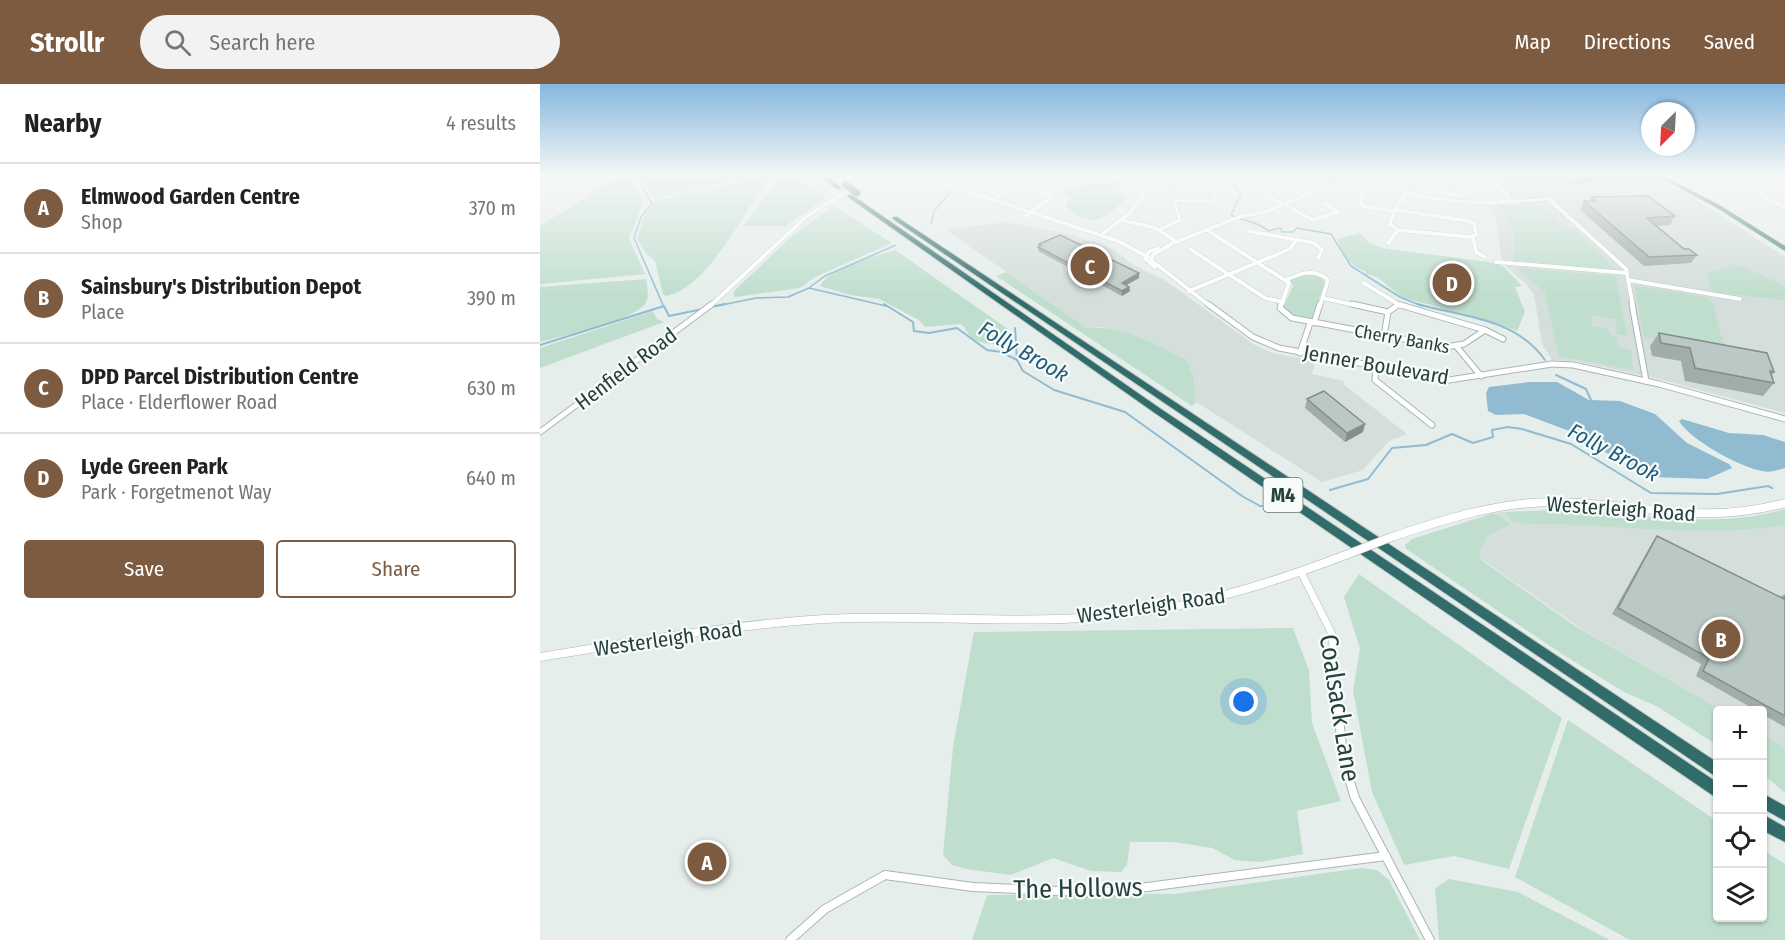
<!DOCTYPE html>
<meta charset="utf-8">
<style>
:root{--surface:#fff;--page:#f2f2f2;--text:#222;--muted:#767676;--line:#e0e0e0;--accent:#7d5b40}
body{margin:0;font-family:"Fira Sans Condensed",sans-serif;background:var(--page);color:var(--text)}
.controls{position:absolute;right:18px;bottom:18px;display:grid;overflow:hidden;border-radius:6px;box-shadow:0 2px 4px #0004}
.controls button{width:54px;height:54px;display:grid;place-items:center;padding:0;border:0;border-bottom:2px solid var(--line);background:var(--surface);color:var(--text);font:30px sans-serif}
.compass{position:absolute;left:1101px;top:18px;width:54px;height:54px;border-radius:50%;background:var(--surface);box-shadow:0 2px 4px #0004;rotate:204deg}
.you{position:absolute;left:704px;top:618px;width:21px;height:21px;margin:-15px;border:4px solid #fff;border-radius:50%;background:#1a73e8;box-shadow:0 0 0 9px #1a73e833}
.badge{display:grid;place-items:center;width:39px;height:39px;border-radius:50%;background:var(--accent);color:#fff;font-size:20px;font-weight:700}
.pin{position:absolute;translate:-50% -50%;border:3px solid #fff;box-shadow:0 2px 6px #0006}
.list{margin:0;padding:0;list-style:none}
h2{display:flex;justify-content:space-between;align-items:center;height:78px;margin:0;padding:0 24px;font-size:26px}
h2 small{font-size:20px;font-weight:400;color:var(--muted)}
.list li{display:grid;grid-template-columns:39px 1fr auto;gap:18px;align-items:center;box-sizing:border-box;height:90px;padding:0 24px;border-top:2px solid var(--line)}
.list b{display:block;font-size:22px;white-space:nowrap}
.list p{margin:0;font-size:20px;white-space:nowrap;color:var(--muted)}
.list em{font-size:20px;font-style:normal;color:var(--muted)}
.actions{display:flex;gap:12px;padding:18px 24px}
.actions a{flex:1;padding:14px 0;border:2px solid var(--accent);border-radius:6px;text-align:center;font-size:21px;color:var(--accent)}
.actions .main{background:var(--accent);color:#fff}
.icon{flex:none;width:33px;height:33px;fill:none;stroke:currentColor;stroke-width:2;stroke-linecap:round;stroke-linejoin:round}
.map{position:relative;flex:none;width:1245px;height:856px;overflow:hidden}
header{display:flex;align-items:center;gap:36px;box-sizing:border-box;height:84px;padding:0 30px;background:var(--accent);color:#fff}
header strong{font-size:28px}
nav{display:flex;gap:33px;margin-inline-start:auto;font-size:21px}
.search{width:420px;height:54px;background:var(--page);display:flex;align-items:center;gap:15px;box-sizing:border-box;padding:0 21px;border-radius:33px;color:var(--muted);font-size:22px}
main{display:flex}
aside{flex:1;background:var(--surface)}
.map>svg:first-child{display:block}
.built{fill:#d4dedb}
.green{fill:#c0dece}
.water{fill:#90bbd1}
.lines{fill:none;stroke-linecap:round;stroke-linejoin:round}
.stream-far1{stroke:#90bbd1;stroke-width:1.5}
.stream{stroke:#90bbd1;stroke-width:2}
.pedestrian-casing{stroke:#a8b6b4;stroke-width:4}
.minor-far3-casing{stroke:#a8b6b4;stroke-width:4.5}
.minor-far2-casing{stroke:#a8b6b4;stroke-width:7}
.minor-far1-casing{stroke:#a8b6b4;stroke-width:8}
.minor-casing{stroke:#a8b6b4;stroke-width:10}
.tertiary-casing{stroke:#a8b6b4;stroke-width:9}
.trunk-casing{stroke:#c2cac9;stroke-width:1}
.motorway-casing{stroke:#c2cac9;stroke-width:2}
.pedestrian{stroke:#fff;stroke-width:3}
.minor-far3{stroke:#fff;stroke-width:4}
.minor-far2{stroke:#fff;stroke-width:5}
.minor-far1{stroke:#fff;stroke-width:7}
.minor{stroke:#fff;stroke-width:8}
.tertiary{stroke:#fff;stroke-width:8}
.trunk{fill:#4f8784;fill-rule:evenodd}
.motorway{fill:#326c6a;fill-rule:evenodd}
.tertiary-bridge-casing{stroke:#a8b6b4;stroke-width:9;stroke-linecap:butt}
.motorway-bridge-casing{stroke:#c2cac9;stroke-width:8;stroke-linecap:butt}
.tertiary-bridge{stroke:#fff;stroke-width:8}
.motorway-bridge{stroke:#326c6a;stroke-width:7}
.wall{fill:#a1adaa}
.shaded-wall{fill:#838d8b}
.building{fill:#bbc9c6;stroke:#838d8b;stroke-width:1.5}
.labels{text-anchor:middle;stroke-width:4.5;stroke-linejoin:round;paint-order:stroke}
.far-street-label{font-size:18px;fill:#25403e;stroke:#f7fbf9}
.shield{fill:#f7fbf9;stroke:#647876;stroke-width:1.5}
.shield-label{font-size:20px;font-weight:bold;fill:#25403e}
.street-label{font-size:21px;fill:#25403e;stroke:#f7fbf9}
.water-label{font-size:22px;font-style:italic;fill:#205b7b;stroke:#f7fbf9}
.near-street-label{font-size:26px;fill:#25403e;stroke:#f7fbf9}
</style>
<header>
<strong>Strollr</strong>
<div class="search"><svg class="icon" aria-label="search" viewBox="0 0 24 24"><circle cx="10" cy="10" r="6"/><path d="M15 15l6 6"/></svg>Search here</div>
<nav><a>Map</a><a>Directions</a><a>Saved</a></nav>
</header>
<main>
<aside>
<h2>Nearby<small>4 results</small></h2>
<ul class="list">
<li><span class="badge">A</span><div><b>Elmwood Garden Centre</b><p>Shop</p></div><em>370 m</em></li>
<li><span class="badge">B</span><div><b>Sainsbury's Distribution Depot</b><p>Place</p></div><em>390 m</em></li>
<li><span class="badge">C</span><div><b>DPD Parcel Distribution Centre</b><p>Place · Elderflower Road</p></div><em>630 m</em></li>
<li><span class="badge">D</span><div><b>Lyde Green Park</b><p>Park · Forgetmenot Way</p></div><em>640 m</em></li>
</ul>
<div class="actions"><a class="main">Save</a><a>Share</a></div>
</aside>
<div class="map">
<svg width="1245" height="856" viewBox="0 0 1245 856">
<rect width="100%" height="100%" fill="#e6eeec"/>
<g class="built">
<polygon points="954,92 1112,92 1139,105 1245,173 1245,329 1119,295 1035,277 1012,276 1002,260 994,210 987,201 967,183 961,172 956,132 949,122 980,121"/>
<polygon points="465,138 529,150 575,166 590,179 626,197 713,260 732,269 775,277 772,290 804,297 803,300 867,350 849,357 823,386 782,398 656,318 654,295 647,276 618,262 563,243 547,244 406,146"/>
<polygon points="960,428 1194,440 1245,429 1245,663 1223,650 1222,626 1182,626 1043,546 907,451"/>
</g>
<g class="green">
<path d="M80,92h10c21,27 8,35 -1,63l16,35 -105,10v-58z"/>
<polygon points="100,92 213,92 114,115"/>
<path d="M223,92h10c-30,32 -62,111 -107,120l-3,-2 -8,-33 -9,-8 -9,-14 7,-23 11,-15z"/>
<polygon points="240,92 255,92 287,113 246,142 204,142"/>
<polygon points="583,97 571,106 576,110 589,112 569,130 555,137 538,132 525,122 532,113 519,109 537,102"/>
<path d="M997,120l27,25h11l41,41 -102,-6c3,-22 -1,-41 -15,-59z"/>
<polygon points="294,122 352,159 275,193 260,204 195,213 193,210 195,206 253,151"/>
<path d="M820,149l10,10 12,5 113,15 9,4 18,19 -7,1 10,25 -8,19c-26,-10 -52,-16 -79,-24 -11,-4 -24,-5 -35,-10 -14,-7 -21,-22 -38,-23l1,-2c-19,-8 -21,-16 -29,-33z"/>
<path d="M355,166l113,79v8l-5,6c-11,2 -24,1 -33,-7 -4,-5 -4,-8 -9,-12l-36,3 -6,-7 -40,-21 -29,-4 -30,-9c8,-17 56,-30 75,-36z"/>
<polygon points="1192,180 1206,184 1245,202 1245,216 1173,208 1166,190"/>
<polygon points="978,184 1076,192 1087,252 1077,250 1075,235 1051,231 1052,242 1068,245 1070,251 1076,253 1078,263 1091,266 1093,286 1019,272 1005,209"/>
<path d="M466,188l81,56c34,-3 70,17 100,32l7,19 2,23 -4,4 -196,-130z"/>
<polygon points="762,190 781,192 785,199 771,237 751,233 743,224 753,202 749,195"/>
<path d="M106,195c1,9 5,20 -3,27 -18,17 -78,29 -103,36v-55z"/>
<polygon points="1094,201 1169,214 1174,222 1180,248 1189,268 1104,253"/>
<polygon points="113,227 117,235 124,238 0,284 0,264"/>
<path d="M1033,425c69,6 144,20 212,0v16c-87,14 -169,-2 -257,-1l-17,-3 -5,-9z"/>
<polygon points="954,429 970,440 947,452 940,467 940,475 1035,542 1182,626 1178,626 1177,661 1118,623 1084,608 1022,570 866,465 865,461 872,455"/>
<polygon points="819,490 1022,634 969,785 914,772 864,781 832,708 813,607 820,565 804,513"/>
<polygon points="753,544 769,586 772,639 801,717 757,727 763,770 720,778 695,776 672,764 634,758 590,758 587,781 581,788 551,787 513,774 471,791 426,785 412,781 403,771 413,663 434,548"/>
<polygon points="1028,636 1177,737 1178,834 1222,834 1223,766 1245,780 1245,856 1090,856 975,793"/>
<polygon points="1222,650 1245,663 1245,709 1223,690"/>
<polygon points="821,784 837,786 849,796 880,856 432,856 447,811 635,810"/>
<polygon points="909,795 978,808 1070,856 899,856 895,804"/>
</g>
<g class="water">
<polygon points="989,298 1017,298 1049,316 1080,317 1115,330 1147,359 1189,380 1192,384 1167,395 1113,393 1081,378 1037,350 984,330 956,331 948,327 946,309 949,303"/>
<path d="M1142,335l47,14 34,2 22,7v26c-8,2 -14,5 -23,3 -22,-4 -72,-31 -83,-50z"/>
</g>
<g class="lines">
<g class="stream-far1">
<polyline points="96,92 112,119 101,133 94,154 123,221"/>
<path d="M696,92l-1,12 6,6 -10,21c13,6 28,7 37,16l12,-3 2,4h11l4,-4 34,6 20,32 49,31 22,9"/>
<polyline points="425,99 435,92"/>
<polyline points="391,139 394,127 411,108"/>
<polyline points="270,203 285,192 356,161"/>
<polyline points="177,222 216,214 248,213 269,204 346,222"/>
</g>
<g class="stream">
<polyline points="344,220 373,238 374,247 389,249 417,244 447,266 461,268 477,276 483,287 514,306 585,328 702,412 720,422 730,422"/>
<path d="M877,220c46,13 99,14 128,56"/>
<polyline points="171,223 185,220"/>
<polyline points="475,244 477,276"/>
<polyline points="0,261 124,222 129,232 163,225"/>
<polyline points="1016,291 1046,305 1051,316"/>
<polyline points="790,406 828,395 852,364 886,361 912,350 933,359 953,353 952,346 968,343 982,345 1031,360 1111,409 1177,410 1228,402 1232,404"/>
</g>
<defs>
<polyline id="pedestrian" points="964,118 1009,115"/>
<g id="minor-far3">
<polyline points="381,92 578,157 608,173"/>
<polyline points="708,92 711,102 773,136 798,128 783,118"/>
<polyline points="735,92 772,110"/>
<polyline points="770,92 789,101"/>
<path d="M815,92c48,21 97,28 149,26"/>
<polyline points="904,92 902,108 921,112"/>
<polyline points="949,92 969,114"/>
<polyline points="1172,92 1191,103 1215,103"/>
<polyline points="1204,92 1225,114 1245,123"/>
<polyline points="838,102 820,111 822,122 854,127"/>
<polyline points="396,106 405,101"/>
<polyline points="854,107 867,92"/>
<polyline points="1009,115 1086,185 1093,222"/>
<polyline points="453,116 477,101 514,112 485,132"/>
<polyline points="856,126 929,137 934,140 936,151 929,153 858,146"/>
<polyline points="581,136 615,144 637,158"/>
<polyline points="667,146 749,199 741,222"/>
<polyline points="708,147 774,159 782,166 778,174"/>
<polyline points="561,151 590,129 615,96 679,103 673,118 634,116 640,136 619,146"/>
<polyline points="933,153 936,168 945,173"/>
<polyline points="848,159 858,146 850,140 854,127 866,110"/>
<polyline points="628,161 702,132 725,128 812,92"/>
<polyline points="630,161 613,171 611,176 670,222"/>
<polyline points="650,165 725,214 743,218"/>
<polyline points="956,178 1087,189"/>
<polyline points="615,183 605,175 609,168 618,164"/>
<path d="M746,196c14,-7 29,-12 42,0l-8,26"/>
<polyline points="1088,196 1200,215"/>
<polyline points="824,199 861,222"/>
<polyline points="649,207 750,165 757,155"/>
<polyline points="783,214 819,222"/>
<polyline points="170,222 267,132 332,92"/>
</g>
<g id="minor-far2">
<polyline points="668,220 713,253 739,264 909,296 1012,280 1033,281 1119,300 1245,335"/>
<polyline points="741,220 740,224 752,234 906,263 924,260 945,246 857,220"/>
<polyline points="812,220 848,228"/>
<polyline points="1092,220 1106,297"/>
<polyline points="774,239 780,220"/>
<polyline points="945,246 963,255"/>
<polyline points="844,252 848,228 858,221"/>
<polyline points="917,263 941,292"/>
<polyline points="760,269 770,239"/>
<polyline points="836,284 835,296 892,341"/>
<polyline points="0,348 172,220"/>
</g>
<polyline id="minor-far1" points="761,488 792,550 795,593"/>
<g id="minor">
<polyline points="795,591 803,675 815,714 890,856"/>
<polyline points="250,856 285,825 345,791 433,803 561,809 846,772"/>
</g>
<g id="tertiary">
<path d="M849,454c53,-18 108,-36 165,-36 84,1 144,24 231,1"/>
<path d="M0,573c94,-15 189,-32 284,-38 91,-5 182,5 273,-2 85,-6 167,-31 246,-61"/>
</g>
<polygon id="trunk" points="1117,92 1124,92 1181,122 1245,162 1245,167 1177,124"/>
<g id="motorway">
<polygon points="278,92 286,92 302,104 297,105"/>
<polygon points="308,111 312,111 618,323 1178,699 1178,715 612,327 308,113"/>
<polygon points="353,133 357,133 1178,679 1178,694 353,135"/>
<polygon points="1222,709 1245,722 1245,737 1222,724"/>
<polygon points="1222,730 1245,743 1245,758 1222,746"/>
</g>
</defs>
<use href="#pedestrian" class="pedestrian-casing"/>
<use href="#minor-far3" class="minor-far3-casing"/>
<use href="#minor-far2" class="minor-far2-casing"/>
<use href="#minor-far1" class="minor-far1-casing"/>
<use href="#minor" class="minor-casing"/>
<use href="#tertiary" class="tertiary-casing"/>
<use href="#trunk" class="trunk-casing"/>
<use href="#motorway" class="motorway-casing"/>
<use href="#pedestrian" class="pedestrian"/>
<use href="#minor-far3" class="minor-far3"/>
<use href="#minor-far2" class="minor-far2"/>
<use href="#minor-far1" class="minor-far1"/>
<use href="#minor" class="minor"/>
<use href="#tertiary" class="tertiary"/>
<use href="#trunk" class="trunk"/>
<use href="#motorway" class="motorway"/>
<defs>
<polyline id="tertiary-bridge" points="803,472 849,454"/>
<polyline id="motorway-bridge" points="305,100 317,109"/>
</defs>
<use href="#tertiary-bridge" class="tertiary-bridge-casing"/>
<use href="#motorway-bridge" class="motorway-bridge-casing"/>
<use href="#tertiary-bridge" class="tertiary-bridge"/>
<use href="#motorway-bridge" class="motorway-bridge"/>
</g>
<g class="wall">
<polygon points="782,92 801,92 790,97"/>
<polygon points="1023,92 1066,92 1059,94 1058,96 1037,101 1021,97"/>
<polygon points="1051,113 1135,132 1130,141 1116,142 1144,165 1157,171 1151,179 1104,182 1040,126 1044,117 1049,117"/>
<polygon points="499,160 599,189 599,194 586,201 589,203 590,207 582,212 498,167 498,163 499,162"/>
<polygon points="1119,249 1234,288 1232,291 1234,299 1223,312 1145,297 1141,277 1112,272 1110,262"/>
<polygon points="767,315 823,348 805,358 765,324"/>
<polygon points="1117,452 1240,513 1245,510 1245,643 1222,630 1222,627 1217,627 1156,592 1161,580 1072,530 1112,459"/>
</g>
<g class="shaded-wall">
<polygon points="790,92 801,92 790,97"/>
<polygon points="1043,92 1066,92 1059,94 1058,96 1037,101 1041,93"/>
<polygon points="599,189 599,194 583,203 582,199"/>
<polygon points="589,203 590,207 582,212 582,207"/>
<polygon points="825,340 823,348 805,358 807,349"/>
</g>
<g class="building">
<polygon points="1108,112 1135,132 1107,134 1144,165 1149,165 1157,171 1109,173 1044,117 1056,117 1051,113"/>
<polygon points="520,151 599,189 582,199 589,203 582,207 498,163 501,161 499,160"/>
<polygon points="1119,249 1227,269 1234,288 1230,287 1234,299 1155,284 1150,264 1121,259"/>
<polygon points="784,307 825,340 807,349 767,315"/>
<polygon points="1117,452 1244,515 1245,512 1245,632 1163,587 1169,574 1078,524"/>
</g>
<linearGradient id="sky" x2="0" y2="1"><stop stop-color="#85b7df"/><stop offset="0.43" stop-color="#f4f7f6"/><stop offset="1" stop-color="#f4f7f6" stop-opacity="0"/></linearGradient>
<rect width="1245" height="212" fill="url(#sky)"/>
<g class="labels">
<g class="far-street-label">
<text transform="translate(862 255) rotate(10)" y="6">Cherry Banks</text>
</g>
<rect class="shield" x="723.5" y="394" width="39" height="34" rx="4.5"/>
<g class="shield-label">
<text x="743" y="418">M4</text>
</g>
<g class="street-label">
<text transform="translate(836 281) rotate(10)" y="7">Jenner Boulevard</text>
<text transform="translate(86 285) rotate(-37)" y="7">Henfield Road</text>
<text transform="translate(1081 425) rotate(4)" y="7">Westerleigh Road</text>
<text transform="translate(611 522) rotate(-8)" y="7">Westerleigh Road</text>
<text transform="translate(128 555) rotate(-8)" y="7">Westerleigh Road</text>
</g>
<g class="water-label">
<text transform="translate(484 267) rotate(30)" y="8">Folly Brook</text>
<text transform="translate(1074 368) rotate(28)" y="8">Folly Brook</text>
</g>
<g class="near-street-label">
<text transform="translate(800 624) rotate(81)" y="9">Coalsack Lane</text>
<text transform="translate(538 804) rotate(-1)" y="9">The Hollows</text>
</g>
</g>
</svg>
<div class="controls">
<button>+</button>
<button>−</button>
<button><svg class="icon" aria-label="locate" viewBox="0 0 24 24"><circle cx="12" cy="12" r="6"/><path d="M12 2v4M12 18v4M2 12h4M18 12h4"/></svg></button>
<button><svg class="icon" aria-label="layers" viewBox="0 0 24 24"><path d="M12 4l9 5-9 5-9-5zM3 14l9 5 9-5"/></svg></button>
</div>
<svg class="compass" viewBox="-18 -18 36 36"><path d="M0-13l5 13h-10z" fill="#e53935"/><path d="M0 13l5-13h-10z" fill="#767676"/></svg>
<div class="you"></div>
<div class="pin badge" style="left:167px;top:778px">A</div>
<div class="pin badge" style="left:1181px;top:555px">B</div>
<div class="pin badge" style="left:550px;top:182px">C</div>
<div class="pin badge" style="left:912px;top:199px">D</div>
</div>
</main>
